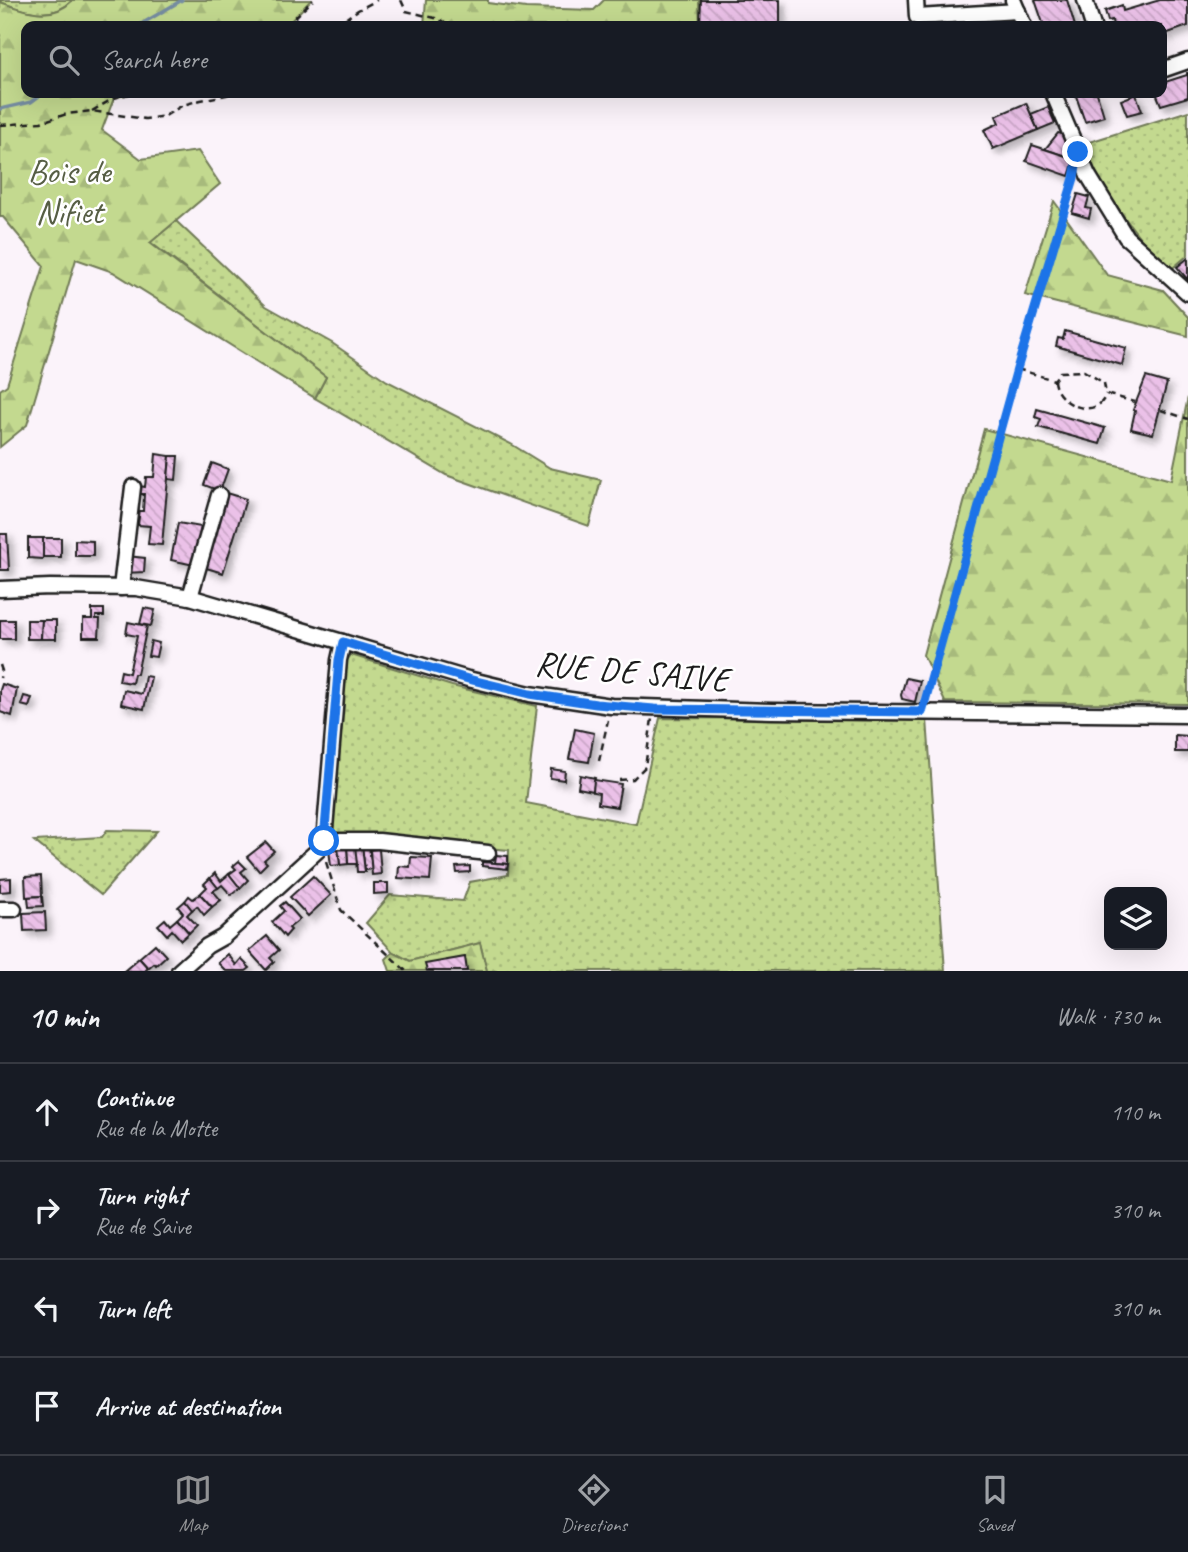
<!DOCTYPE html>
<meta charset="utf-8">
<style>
:root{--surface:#171b24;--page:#242831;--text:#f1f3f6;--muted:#9ea1a6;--line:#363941;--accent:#919294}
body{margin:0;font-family:Caveat,sans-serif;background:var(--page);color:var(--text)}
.controls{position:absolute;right:21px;bottom:21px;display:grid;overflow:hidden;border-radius:14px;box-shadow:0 7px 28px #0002}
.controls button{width:63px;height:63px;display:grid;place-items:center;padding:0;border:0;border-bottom:2px solid var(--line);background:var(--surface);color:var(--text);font:35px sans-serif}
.stop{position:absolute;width:21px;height:21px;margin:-16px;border:5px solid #1a73e8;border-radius:50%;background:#fff}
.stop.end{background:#1a73e8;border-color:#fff;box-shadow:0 2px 7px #0008}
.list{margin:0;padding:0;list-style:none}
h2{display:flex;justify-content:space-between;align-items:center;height:91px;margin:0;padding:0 28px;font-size:30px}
h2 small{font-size:23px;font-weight:400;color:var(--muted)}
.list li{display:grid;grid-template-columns:46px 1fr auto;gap:21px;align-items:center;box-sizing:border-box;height:98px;padding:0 28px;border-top:2px solid var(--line)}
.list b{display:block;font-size:26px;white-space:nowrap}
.list p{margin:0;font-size:23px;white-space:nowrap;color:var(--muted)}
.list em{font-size:23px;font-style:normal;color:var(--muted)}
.icon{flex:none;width:38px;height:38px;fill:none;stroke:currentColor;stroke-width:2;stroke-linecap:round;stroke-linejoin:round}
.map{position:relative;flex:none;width:1188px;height:971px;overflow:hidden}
.search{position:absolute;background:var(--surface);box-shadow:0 7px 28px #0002;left:21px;right:21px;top:21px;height:77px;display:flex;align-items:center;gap:18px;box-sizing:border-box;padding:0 24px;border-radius:14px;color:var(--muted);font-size:26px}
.sheet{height:483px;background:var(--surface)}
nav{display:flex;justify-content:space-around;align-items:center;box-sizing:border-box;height:98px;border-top:2px solid var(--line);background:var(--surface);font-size:19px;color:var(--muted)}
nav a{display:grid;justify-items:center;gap:4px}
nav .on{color:var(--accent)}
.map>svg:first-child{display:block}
.grass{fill:url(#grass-dots);stroke:#707a56;stroke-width:2}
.forest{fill:url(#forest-firs);stroke:#707a56;stroke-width:2}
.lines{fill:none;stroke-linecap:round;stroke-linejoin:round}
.stream{stroke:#748ca1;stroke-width:3.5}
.building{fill:url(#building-back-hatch);stroke:#1c1c1c;stroke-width:2;filter:url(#shadow)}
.minor-casing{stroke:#1c1c1c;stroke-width:19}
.path{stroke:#1c1c1c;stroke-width:2.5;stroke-dasharray:7 5;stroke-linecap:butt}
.minor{stroke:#fff;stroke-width:14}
.route{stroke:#1a73e8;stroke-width:9}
.labels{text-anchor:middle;stroke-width:5;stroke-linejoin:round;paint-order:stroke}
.park-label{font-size:35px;fill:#565e44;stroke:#fff}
.street-label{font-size:35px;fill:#1c1c1c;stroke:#fff}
</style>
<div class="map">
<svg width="1188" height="971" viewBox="0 0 1188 971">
<defs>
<pattern id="grass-dots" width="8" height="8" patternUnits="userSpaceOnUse" patternTransform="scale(1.75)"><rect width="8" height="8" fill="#c3d98f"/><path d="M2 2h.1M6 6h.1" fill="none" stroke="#a7ba7b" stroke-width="1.8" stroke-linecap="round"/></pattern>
<pattern id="forest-firs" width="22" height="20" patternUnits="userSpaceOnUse" patternTransform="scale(1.75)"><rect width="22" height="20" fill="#c3d98f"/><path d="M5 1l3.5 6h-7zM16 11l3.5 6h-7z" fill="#a7ba7b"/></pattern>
<pattern id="building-back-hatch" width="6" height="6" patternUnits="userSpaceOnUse" patternTransform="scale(1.75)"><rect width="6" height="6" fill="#ebc1e8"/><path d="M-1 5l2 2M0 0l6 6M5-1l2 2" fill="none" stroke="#c9a5c6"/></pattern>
<filter id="shadow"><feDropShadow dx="5" dy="5" stdDeviation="3.5" flood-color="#0004"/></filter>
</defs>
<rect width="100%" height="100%" fill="#fbf3fa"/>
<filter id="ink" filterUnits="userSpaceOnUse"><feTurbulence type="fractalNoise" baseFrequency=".0143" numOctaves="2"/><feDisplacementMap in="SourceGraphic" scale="14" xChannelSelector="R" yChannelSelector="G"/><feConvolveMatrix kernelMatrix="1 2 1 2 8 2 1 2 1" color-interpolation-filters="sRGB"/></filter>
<g filter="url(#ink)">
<g class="grass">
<path d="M0,0h73c-22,22 -46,11 -73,2z"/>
<path d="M1188,111v144l-20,17c-33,-39 -66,-80 -85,-128z"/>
<polygon points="176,221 266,306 332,343 387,381 511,444 550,468 601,480 589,526 446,475 315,398 326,377 150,242"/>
<polygon points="351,655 452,686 537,706 526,803 636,824 660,718 927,719 945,971 487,971 480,943 410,961 393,952 366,923 390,895 463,901 470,882 508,875 509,850 330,835 346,661"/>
<polygon points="107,830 157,831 101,895 34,841 102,837"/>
</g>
<g class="forest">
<path d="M73,0h238l-25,26h-260v67h107l-19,5 -12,32 39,29 57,-8 22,33 -70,59 176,134 -11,21 -202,-126 -37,-13 -49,166 -27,22v-57l7,-5 37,-119 -41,-49h-3v-215c27,9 51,20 73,-2z"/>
<polygon points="426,0 488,0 488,3 526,8 594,10 604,0 699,0 700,26 424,26"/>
<polygon points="1054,201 1107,275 1163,290 1188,317 1188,336 1025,295"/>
<polygon points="1188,397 1188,704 945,702 923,655 984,429 1171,480"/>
<polygon points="480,943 487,971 390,971 386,959 393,952 410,961"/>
</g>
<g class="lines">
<g class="stream">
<polyline points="138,26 182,0"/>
<polyline points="0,109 31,102 43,93"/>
</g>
</g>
<g class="building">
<polygon points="701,0 780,0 780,25 700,25"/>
<polygon points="1035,0 1067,0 1075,26 1044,26"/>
<polygon points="1160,0 1188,0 1188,26 1162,35 1162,26 1113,26 1112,20 1108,21 1105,11 1122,5 1123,11"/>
<polygon points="1187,73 1188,73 1188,97 1161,105 1156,93 1162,93 1162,83 1187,75"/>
<polygon points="1075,93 1097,93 1104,116 1085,122"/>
<polygon points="1136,94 1142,111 1127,115 1121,100"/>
<polygon points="1026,103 1038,130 993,149 984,130 999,123 996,116"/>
<polygon points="1048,107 1055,123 1038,130 1031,114"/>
<polygon points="1058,133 1062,134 1070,158 1045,149"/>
<polygon points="1032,145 1075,159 1069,176 1026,161"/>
<polygon points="1078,194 1089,197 1086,208 1091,209 1089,218 1072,213"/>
<polygon points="1188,258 1188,280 1177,267"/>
<polygon points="1065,331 1126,348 1122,365 1056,346 1058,338 1063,339"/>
<polygon points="1146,377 1167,383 1153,434 1131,429 1135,411 1133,410"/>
<polygon points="1037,409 1105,428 1100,444 1038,427 1041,419 1035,417"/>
<polygon points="156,454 170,456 162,545 148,544 150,526 138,525 139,517 131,517 132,511 143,511 144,494 139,494 140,486 145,487 146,477 154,477"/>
<polygon points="170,456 178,456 176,480 168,479"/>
<polygon points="212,463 228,469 220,491 204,485"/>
<polygon points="226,493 246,499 223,573 203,567"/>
<polygon points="178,523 201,527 194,565 171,560"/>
<polygon points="0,534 7,534 9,570 0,570"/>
<polygon points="28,538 43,538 43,559 28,558"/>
<rect x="43" y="538" width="18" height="19"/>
<polygon points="75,540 93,541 93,556 75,556"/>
<polygon points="127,556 145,558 144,572 125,573"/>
<polygon points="144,608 155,610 151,626 140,624"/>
<polygon points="92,609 104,609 104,616 96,616 96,619 100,619 99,637 83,637 83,619 92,619"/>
<rect x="0" y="620" width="14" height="19"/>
<polygon points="27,620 42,620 41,639 27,639"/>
<polygon points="42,620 56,620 56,639 41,639"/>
<polygon points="128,622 147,626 137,674 134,674 132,683 119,681 121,671 129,673 137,636 126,634"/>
<polygon points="151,641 159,643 156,657 148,656"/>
<polygon points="145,676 151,677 144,709 121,704 124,690 142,694"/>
<polygon points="906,678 920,681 915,702 902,699 901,695"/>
<polygon points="2,684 17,689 12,716 0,712 0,690"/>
<polygon points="24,696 32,698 29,707 21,705"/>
<polygon points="575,729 594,733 589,762 569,759"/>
<polygon points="1175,735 1188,736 1188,752 1175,752"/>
<polygon points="551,769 565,771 564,780 550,778"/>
<polygon points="580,775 595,778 593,791 578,788"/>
<polygon points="594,780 621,784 617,807 598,804 599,793 593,792"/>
<polygon points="266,842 274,851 264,860 267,863 259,871 247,857"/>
<polygon points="362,846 369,846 372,869 365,870"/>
<polygon points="362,846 365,872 357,872 355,847"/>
<polygon points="355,847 357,864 348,864 347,848"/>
<polygon points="347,848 348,864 340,865 338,849"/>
<polygon points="338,849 340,865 331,866 329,850"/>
<polygon points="379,849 381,874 372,875 370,850"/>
<polygon points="496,855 508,856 508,864 495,863"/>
<polygon points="411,857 432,858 430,880 398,878 399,866 410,867"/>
<polygon points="239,861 246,868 241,872 248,880 240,888 229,874 236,869 233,866"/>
<polygon points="482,862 508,864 507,869 482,866"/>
<polygon points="470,866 470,872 457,873 456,867"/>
<polygon points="215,873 221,881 229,874 240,888 231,895 222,885 218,888 210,878"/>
<polygon points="41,876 42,896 26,897 25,877"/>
<polygon points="313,876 331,895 308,916 290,897"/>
<polygon points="11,878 11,891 0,892 0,879"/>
<polygon points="210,878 218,888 213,891 221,900 212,907 200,894 207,887 204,884"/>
<polygon points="374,883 388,883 388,893 374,894"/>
<polygon points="200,894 212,907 204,915 197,906 192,910 185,901 189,896 193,899"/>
<polygon points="42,896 43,906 29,907 28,897"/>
<polygon points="185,901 192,910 187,915 197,925 189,933 177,919 183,913 178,907"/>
<polygon points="285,902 300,919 289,928 291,930 285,937 272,922 284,911 280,906"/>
<polygon points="45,912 46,930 24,931 23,913"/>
<polygon points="165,919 170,925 177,919 189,933 181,940 172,930 167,935 158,925"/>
<polygon points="267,936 279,950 270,958 274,962 266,970 249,951"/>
<polygon points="155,944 166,956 156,965 154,963 148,968 139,958"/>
<polygon points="228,954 236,965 241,959 250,968 246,971 226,971 218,963"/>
<polygon points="465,957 467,971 427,971 425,964"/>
<polygon points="139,958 148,968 145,971 124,971"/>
</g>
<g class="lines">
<defs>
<g id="minor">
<polyline points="916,0 917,17 1018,11"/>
<polyline points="1013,0 1024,26"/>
<polyline points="1085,0 1093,26"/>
<polyline points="1162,70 1188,61"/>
<polyline points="1053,93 1088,175 1126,237 1188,293"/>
<polyline points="121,588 133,487"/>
<polyline points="0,589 50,587 136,588 190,597 468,679 530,694 611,706 772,711 1188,715"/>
<polyline points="190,597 219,495"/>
<polyline points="324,841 379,841 488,853"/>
<polyline points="0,909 14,909"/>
<polyline points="179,971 207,946 223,937 318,850 324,841 339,660 343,642"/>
</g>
</defs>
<use href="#minor" class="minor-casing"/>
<g class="path">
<polyline points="401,0 406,11 439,19 449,26"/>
<polyline points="286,26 313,0"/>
<polyline points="335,26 358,10 377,0"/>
<polyline points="575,26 578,26"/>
<polyline points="898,26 909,26"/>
<polyline points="92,111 114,98 133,93"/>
<polyline points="0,125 41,122 67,114 92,111 145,119 165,116 183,105 201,100 236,93"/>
<polyline points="1017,369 1054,380 1060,372 1084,371 1104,383 1106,394 1135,402"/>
<path d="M1054,380c1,24 43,42 52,14"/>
<polyline points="1161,410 1188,419"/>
<polyline points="0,665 2,671 0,678"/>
<polyline points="925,698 1017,369 1074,176"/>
<polyline points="599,761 608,720"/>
<polyline points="619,780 633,779 645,767 652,719"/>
<polyline points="326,862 341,910 406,971"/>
</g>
<use href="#minor" class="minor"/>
</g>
</g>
<g class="lines" filter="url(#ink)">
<polyline class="route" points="324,841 339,660 343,642 468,679 530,694 596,704 654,709 922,712 1017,369 1074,178 1078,152"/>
</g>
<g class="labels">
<g class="park-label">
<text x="69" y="183">Bois de<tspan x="69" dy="40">Nifiet</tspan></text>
</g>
<g class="street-label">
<text transform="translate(632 671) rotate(5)" y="12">RUE DE SAIVE</text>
</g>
</g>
</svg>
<div class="controls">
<button><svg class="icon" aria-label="layers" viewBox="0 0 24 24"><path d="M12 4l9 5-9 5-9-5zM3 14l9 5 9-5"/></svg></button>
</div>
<div class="stop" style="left:324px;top:841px"></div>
<div class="stop end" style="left:1078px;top:152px"></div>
<div class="search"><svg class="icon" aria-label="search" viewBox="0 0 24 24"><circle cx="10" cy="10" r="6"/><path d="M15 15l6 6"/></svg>Search here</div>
</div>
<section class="sheet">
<h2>10 min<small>Walk · 730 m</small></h2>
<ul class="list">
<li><svg class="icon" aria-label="ahead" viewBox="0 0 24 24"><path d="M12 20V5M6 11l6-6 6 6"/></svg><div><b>Continue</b><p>Rue de la Motte</p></div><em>110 m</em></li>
<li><svg class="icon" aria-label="right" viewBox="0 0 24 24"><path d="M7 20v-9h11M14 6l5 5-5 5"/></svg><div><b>Turn right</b><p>Rue de Saive</p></div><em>310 m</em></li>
<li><svg class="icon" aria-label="left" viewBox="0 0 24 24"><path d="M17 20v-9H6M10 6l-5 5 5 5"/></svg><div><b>Turn left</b></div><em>310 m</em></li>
<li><svg class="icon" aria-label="arrive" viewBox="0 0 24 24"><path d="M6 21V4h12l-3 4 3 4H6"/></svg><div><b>Arrive at destination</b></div></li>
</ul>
</section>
<nav>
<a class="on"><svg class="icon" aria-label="map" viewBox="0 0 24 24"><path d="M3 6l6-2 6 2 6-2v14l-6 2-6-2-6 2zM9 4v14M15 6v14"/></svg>Map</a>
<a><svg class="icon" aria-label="directions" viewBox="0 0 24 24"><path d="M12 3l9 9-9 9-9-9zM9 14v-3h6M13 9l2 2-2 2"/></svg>Directions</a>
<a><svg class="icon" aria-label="saved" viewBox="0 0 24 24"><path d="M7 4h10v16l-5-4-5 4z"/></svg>Saved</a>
</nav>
